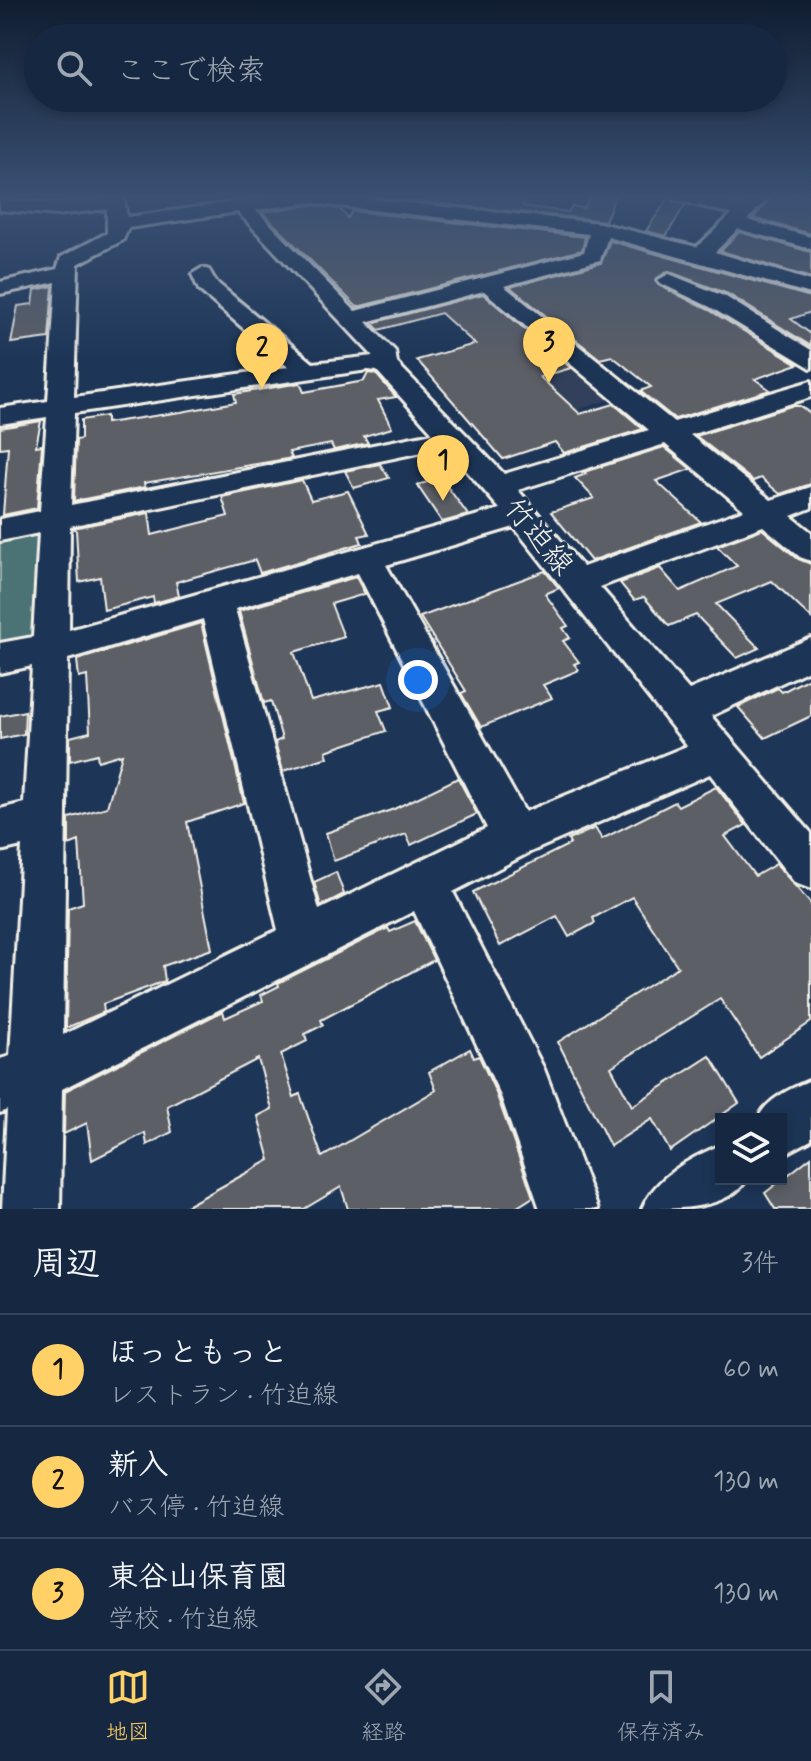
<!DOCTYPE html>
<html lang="ja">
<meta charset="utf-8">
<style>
:root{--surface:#162841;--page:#1f3048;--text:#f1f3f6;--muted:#9ea6b1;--line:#35445a;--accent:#ffd166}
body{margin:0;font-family:Mynerve,"Klee One",sans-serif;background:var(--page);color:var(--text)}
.controls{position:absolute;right:24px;bottom:24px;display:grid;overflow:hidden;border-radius:0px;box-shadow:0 4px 12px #0003}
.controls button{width:72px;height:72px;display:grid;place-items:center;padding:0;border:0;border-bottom:2px solid var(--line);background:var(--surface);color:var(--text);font:40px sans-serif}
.you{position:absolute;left:418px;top:680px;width:28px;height:28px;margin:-20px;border:6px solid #fff;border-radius:50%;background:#1a73e8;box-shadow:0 0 0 12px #1a73e833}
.badge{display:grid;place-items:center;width:52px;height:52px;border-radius:50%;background:var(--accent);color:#111;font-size:26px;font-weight:700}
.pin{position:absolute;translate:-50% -66px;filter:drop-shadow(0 2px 4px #0008)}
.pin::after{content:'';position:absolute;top:42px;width:28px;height:24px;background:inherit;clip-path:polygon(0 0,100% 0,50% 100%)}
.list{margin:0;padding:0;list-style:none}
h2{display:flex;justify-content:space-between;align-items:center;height:104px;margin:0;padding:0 32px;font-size:34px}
h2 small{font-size:26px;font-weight:400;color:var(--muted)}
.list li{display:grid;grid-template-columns:52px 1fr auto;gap:24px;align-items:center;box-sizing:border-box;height:112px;padding:0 32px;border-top:2px solid var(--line)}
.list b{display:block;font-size:30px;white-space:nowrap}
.list p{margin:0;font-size:26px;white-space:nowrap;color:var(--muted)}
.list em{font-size:26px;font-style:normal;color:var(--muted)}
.icon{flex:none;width:44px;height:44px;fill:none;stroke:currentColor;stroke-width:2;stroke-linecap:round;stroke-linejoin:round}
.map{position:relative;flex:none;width:811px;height:1209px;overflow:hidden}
.search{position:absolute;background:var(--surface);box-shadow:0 4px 12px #0003;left:24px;right:24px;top:24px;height:88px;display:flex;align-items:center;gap:20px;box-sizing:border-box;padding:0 28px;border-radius:44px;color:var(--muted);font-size:30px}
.sheet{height:440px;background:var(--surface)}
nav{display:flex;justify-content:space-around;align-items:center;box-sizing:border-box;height:112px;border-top:2px solid var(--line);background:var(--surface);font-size:22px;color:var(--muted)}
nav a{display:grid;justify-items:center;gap:4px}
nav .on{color:var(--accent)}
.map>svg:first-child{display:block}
.built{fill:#30415c}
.green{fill:#4c7275;stroke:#a0b2ae;stroke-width:2}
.building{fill:#5c5e66;stroke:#f4f1e8;stroke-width:2}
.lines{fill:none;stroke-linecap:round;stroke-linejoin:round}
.minor-casing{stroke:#f4f1e8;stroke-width:6}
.minor{fill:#1d3557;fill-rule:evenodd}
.labels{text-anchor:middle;stroke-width:7;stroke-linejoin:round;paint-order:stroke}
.street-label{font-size:30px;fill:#f4f1e8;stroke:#1d3557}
</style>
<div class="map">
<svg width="811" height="1209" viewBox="0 0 811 1209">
<rect width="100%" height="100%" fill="#1d3557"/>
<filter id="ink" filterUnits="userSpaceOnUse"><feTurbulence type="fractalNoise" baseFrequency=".0125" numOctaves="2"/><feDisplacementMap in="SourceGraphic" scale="16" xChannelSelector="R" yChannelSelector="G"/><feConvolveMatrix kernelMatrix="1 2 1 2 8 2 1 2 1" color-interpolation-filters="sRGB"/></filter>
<g filter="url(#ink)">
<polygon class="built" points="557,348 615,398 539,422 485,369"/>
<polygon class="green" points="34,531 44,533 37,635 0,651 0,537"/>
<g class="building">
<polygon points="432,195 468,199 470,195 528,196 523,206 568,212 572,206 584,208 591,195 616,195 605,221 367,196"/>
<polygon points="774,195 811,195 811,234 753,218"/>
<polygon points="669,197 685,205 666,236 646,231"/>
<polygon points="311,205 340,209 348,218 352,211 585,237 582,250 357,307 262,212"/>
<polygon points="739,232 811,252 811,278 721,251"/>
<polygon points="610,241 811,297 811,312 791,319 811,334 811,346 728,294 668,271 655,280 660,286 709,310 798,364 755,379 770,390 675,419 640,391 651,387 612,356 600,359 510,287 601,263"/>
<polygon points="53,286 49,338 11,343 18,306 33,304 35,290"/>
<polygon points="483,294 571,368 540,377 580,414 614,404 643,429 564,453 555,442 503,459 417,360 475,344 441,313 379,330 372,323"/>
<polygon points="368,373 376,374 396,397 378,400 392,428 364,436 368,443 334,450 331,444 289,452 292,458 144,483 145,487 74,501 76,440 81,439 81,420 106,416 106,423 181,412 236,402 234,394 300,383 304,392 364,381"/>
<polygon points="791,406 800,406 811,414 811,484 780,494 761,478 753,481 696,436"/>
<polygon points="41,421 36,446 42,445 37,508 3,515 8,447 0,448 0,428"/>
<polygon points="664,447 691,469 656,481 701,522 591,561 551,512 594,498 575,478 586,474 584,472"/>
<polygon points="380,464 389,478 354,488 345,471"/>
<polygon points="441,478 468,515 442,522 417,485"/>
<polygon points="302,480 311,500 348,491 369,534 359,536 362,543 260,573 255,560 176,582 179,596 154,603 153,597 104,610 100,577 79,582 76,530 73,528 149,513 152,535 228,516 222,497"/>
<polygon points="762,529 798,559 811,564 811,618 772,581 716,604 759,648 737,658 696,615 669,626 644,597 634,600 620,583 660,568 680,591 737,566 717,546"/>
<polygon points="545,571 559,588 545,594 568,626 563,628 570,638 563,641 579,662 574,664 579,670 543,685 552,698 481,727 461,693 466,691 420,617"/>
<polygon points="356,577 365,594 331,604 344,637 294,652 311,701 384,682 393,707 378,711 386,731 326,751 328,757 283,771 275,742 282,739 271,701 264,703 239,611"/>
<polygon points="201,623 244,803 187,822 212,949 163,966 165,981 103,1004 104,1012 66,1028 68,908 83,903 79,841 69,845 69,818 107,807 122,754 98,761 97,754 70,761 70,737 90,732 87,676 79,678 77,660"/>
<polygon points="811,677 811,716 765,738 738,707 778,688 782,692"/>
<polygon points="25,711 24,734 0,739 0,716"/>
<polygon points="458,778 477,814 411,845 406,834 334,861 326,833 394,809"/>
<polygon points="716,787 746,825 725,836 755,876 776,864 811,904 811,1022 759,1057 720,999 611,1067 632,1106 710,1056 739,1103 670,1151 652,1119 610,1146 558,1042 678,967 632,897 593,918 595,923 569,937 557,916 500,946 473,892 570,844 568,840 595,828 602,839 675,802 678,806"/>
<polygon points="336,872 344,894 321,906 314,882"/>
<polygon points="415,921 434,960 321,1020 323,1025 305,1034 307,1041 281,1054 294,1097 300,1094 322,1157 436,1090 429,1072 470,1049 474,1058 479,1056 496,1093 533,1197 514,1209 348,1209 341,1187 304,1209 181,1209 270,1160 258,1116 272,1109 258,1059 167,1106 172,1132 147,1145 145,1133 92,1160 87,1123 64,1134 65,1091 223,1011 225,1018 263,1001 261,995 279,986 278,983 388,928 390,932"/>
<polygon points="811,1157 811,1209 775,1209 765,1193"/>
</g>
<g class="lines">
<defs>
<g id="minor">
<path d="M105,195h18l4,22 157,-22h46l270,28 97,24 35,-33 -58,-15 -3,-4h29l41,10 11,-10h19l-24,25 64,17v12l-73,-20 -23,23 96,29v13l-203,-57 -8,23 -96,26 170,136 137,-41v16l-121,38 81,65 40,-13v21l-20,8 20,16v29l-11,-4 -37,-31 -163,61 89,103 122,-52v31l-100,47 100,117v56l-16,-6 -85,-109 -180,78 -77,40 91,177 54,140h-58l-39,-113 -87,-185 -352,178 -2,120h-58l5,-99 -7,3v-54l10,-3 12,-210 -22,5v-42l24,-6 8,-137 -32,7v-30l33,-6 6,-104 -39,8v-22l40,-8 7,-94 -47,7v-16l48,-7 8,-119 -56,12v-12l57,-13 4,-12 46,-24v-24l-50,6 -57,-5v-10l57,3 49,-4zM311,202l9,2 269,30 -5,18 -229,59 -99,-101zM238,212l135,144 -60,7 -97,-81 -7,-12 -7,-2 -10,6 7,16 89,77 -214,30 4,-133 45,-24 5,-12zM484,291l165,139 -145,44 -107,-111 -2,-12 -29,-29zM368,370l9,1 56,62 -362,72 3,-92zM665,444l79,66 -161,57 -65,-77zM446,447l54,62 -431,121 1,-104zM514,527l173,219 -162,66 -139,-247zM358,573l129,255 -168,82 -84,-301zM203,619l75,311 -215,105 5,-376z"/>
<polygon points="669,274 726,297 811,350 811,368 710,307 662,284 658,280"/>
<path d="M811,1080v60l-30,16v-37h-23c8,-20 34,-31 53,-39z"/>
<path d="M721,1145v34h26c-18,30 -67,30 -105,30 13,-32 48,-51 79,-64z"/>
</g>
</defs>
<use href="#minor" class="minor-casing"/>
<use href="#minor" class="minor"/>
</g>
</g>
<linearGradient id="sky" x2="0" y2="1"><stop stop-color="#101d30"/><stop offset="0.54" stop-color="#3a5174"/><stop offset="1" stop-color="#3a5174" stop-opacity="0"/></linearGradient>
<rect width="811" height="364" fill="url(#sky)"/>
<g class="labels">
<g class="street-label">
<text transform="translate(539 536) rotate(50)" y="10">竹迫線</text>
</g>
</g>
</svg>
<div class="controls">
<button><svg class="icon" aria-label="layers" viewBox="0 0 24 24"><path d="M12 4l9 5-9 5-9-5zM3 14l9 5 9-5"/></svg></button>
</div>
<div class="you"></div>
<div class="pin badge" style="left:443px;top:501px">1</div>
<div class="pin badge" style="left:262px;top:389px">2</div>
<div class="pin badge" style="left:549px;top:383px">3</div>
<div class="search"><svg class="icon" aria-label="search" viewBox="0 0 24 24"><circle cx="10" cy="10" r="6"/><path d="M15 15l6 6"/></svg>ここで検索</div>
</div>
<section class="sheet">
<h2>周辺<small>3件</small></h2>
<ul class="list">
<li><span class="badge">1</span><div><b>ほっともっと</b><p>レストラン · 竹迫線</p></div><em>60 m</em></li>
<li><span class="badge">2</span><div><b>新入</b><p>バス停 · 竹迫線</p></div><em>130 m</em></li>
<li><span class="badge">3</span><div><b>東谷山保育園</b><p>学校 · 竹迫線</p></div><em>130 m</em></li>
</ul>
</section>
<nav>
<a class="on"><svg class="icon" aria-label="map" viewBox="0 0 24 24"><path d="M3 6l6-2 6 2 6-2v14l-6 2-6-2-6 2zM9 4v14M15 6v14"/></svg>地図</a>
<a><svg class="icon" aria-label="directions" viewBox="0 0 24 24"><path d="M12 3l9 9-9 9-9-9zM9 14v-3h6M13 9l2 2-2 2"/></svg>経路</a>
<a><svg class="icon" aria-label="saved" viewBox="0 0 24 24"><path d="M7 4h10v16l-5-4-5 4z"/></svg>保存済み</a>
</nav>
